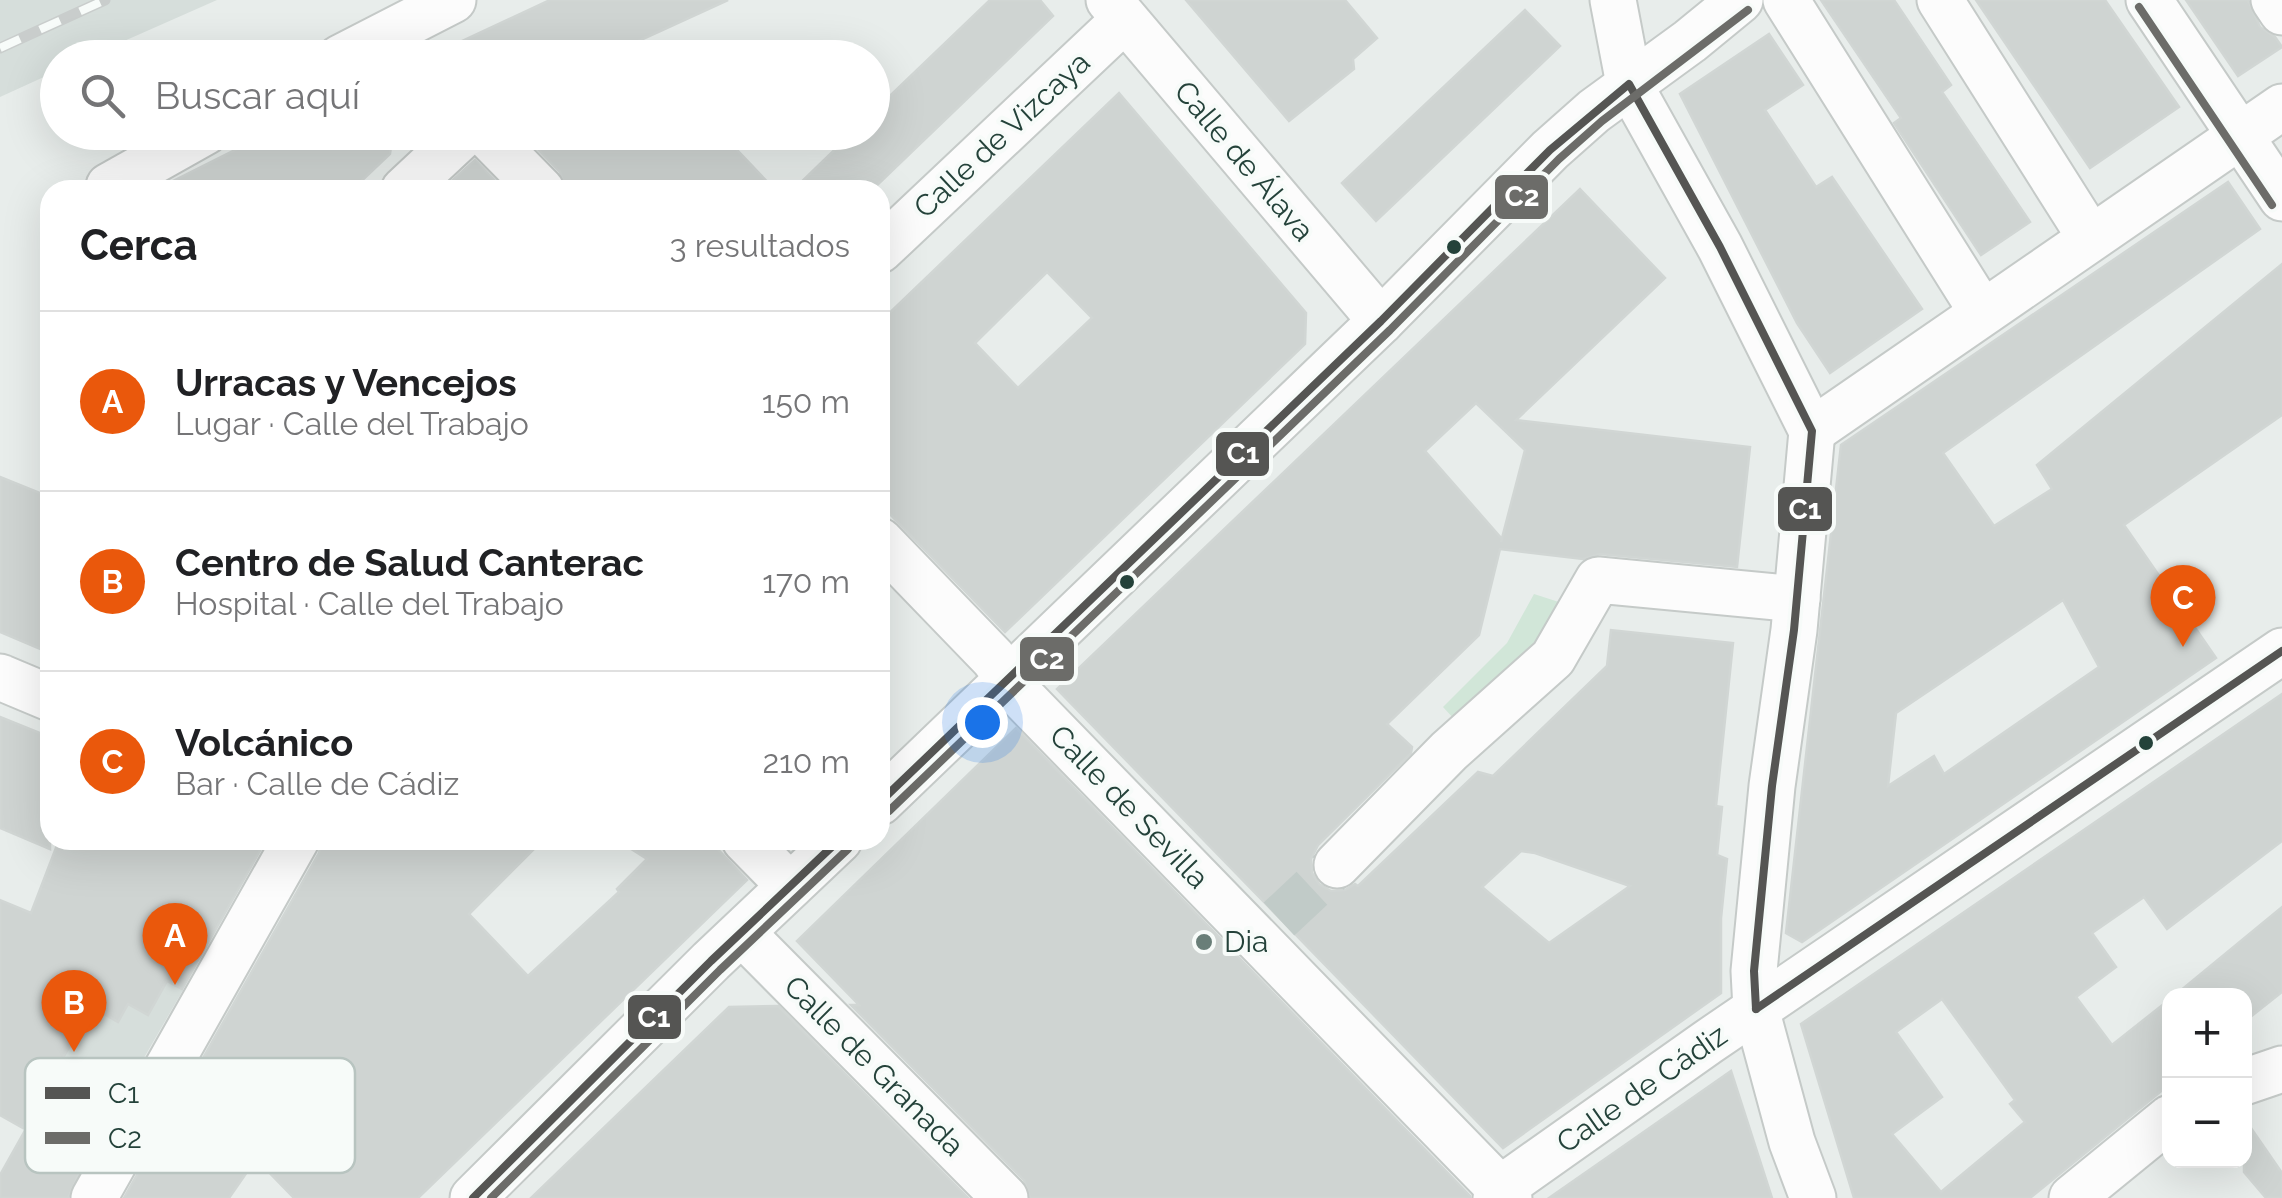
<!DOCTYPE html>
<html lang="es">
<meta charset="utf-8">
<style>
:root{--surface:#fff;--page:#f6f6f6;--text:#202124;--muted:#757577;--line:#e0e0e0;--accent:#ea580c}
body{margin:0;font-family:Raleway,sans-serif;background:var(--page);color:var(--text)}
.controls{position:absolute;right:30px;bottom:30px;display:grid;overflow:hidden;border-radius:20px;box-shadow:0 10px 40px #0002}
.controls button{width:90px;height:90px;display:grid;place-items:center;padding:0;border:0;border-bottom:2px solid var(--line);background:var(--surface);color:var(--text);font:50px sans-serif}
.you{position:absolute;left:982px;top:722px;width:35px;height:35px;margin:-25px;border:8px solid #fff;border-radius:50%;background:#1a73e8;box-shadow:0 0 0 15px #1a73e833}
.badge{display:grid;place-items:center;width:65px;height:65px;border-radius:50%;background:var(--accent);color:#fff;font-size:32px;font-weight:700}
.pin{position:absolute;translate:-50% -82px;filter:drop-shadow(0 2px 5px #0008)}
.pin::after{content:'';position:absolute;top:52px;width:35px;height:30px;background:inherit;clip-path:polygon(0 0,100% 0,50% 100%)}
.list{margin:0;padding:0;list-style:none}
h2{display:flex;justify-content:space-between;align-items:center;height:130px;margin:0;padding:0 40px;font-size:42px}
h2 small{font-size:32px;font-weight:400;color:var(--muted)}
.list li{display:grid;grid-template-columns:65px 1fr auto;gap:30px;align-items:center;box-sizing:border-box;height:180px;padding:0 40px;border-top:2px solid var(--line)}
.list b{display:block;font-size:38px;white-space:nowrap}
.list p{margin:0;font-size:32px;white-space:nowrap;color:var(--muted)}
.list em{font-size:32px;font-style:normal;color:var(--muted)}
.icon{flex:none;width:55px;height:55px;fill:none;stroke:currentColor;stroke-width:2;stroke-linecap:round;stroke-linejoin:round}
.map{position:relative;flex:none;width:2282px;height:1198px;overflow:hidden}
.search{position:absolute;background:var(--surface);box-shadow:0 10px 40px #0002;left:40px;top:40px;width:850px;height:110px;display:flex;align-items:center;gap:25px;box-sizing:border-box;padding:0 35px;border-radius:55px;color:var(--muted);font-size:38px}
.panel{position:absolute;background:var(--surface);box-shadow:0 10px 40px #0002;left:40px;top:180px;width:850px;height:670px;border-radius:30px}
.map>svg:first-child{display:block}
.built{fill:#d6dedb}
.green{fill:#d1e6d8}
.building{fill:#cfd4d2;stroke:#d1d6d4;stroke-width:2.5;fill-rule:evenodd}
.lines{fill:none;stroke-linecap:round;stroke-linejoin:round}
.minor-tunnel{stroke:#c1cbc8;stroke-width:45;stroke-dasharray:45 22;stroke-linecap:butt}
.minor-casing{stroke:#c5cac8;stroke-width:49}
.minor{stroke:#fcfcfc;stroke-width:45}
.rail-casing{stroke:#c9cdcc;stroke-width:11}
.rail{stroke:#f7fbf9;stroke-width:8;stroke-dasharray:22;stroke-linecap:butt}
.bus-1-casing{stroke:#f7fbf9;stroke-width:15}
.bus-2-casing{stroke:#f7fbf9;stroke-width:15}
.bus-1{stroke:#555553;stroke-width:8}
.bus-2{stroke:#6c6c69;stroke-width:8}
.bus-dot{fill:#24423a;stroke:#f7fbf9;stroke-width:4}
.poi-dot{fill:#697e78;stroke:#f7fbf9;stroke-width:4}
.labels{text-anchor:middle;stroke-width:8;stroke-linejoin:round;paint-order:stroke}
.street-label{font-size:30px;fill:#24423a;stroke:#f7fbf9}
.poi-label{font-size:30px;fill:#24423a;stroke:#f7fbf9;text-anchor:start}
.key{fill:#f7fbf9;stroke:#b8c4c0;stroke-width:2.5}
.key-label{font-size:28px;fill:#24423a}
.line-badge{stroke:#f7fbf9;stroke-width:4}
.badge-label{font-size:28px;text-anchor:middle;font-weight:bold;fill:#fff}
</style>
<div class="map">
<svg width="2282" height="1198" viewBox="0 0 2282 1198">
<rect width="100%" height="100%" fill="#e8edeb"/>
<g class="built">
<polygon points="0,0 217,0 88,57 58,58 57,71 0,97"/>
<polygon points="0,900 99,941 183,990 84,1162 0,1115"/>
</g>
<polygon class="green" points="1534,594 1565,604 1542,649 1455,720 1443,707 1507,643"/>
<g class="building">
<polygon points="550,0 728,0 634,43 648,58 426,58"/>
<polygon points="990,0 1040,0 1053,16 872,190 793,190 853,132 872,132 872,113"/>
<polygon points="1186,0 1345,0 1377,38 1353,59 1354,69 1289,121"/>
<polygon points="1821,0 1894,0 1951,85 1942,92 2030,222 1981,255 1894,123 1901,118"/>
<polygon points="1976,0 2105,0 2179,107 2090,168"/>
<polygon points="2186,0 2248,0 2260,27 2275,37 2282,47 2238,76"/>
<polygon points="1525,10 1560,46 1376,221 1342,183"/>
<polygon points="1769,34 1803,85 1765,110 1816,187 1832,177 1922,309 1830,373 1797,323 1680,94"/>
<path d="M1119,93l187,220 -1,31 -300,288 -125,-128v-182zM1047,272l45,46 -74,70 -43,-45z"/>
<polygon points="271,132 393,132 390,154 352,190 155,190"/>
<polygon points="521,132 720,132 775,190 566,190 560,172"/>
<polygon points="475,160 504,190 442,190"/>
<path d="M2228,182l32,47 -317,224 51,73 58,-37 -15,-24 245,-201v151l-158,110 92,133 -414,284 -16,-9 55,-488zM2063,600l36,67 -155,107 -10,-18 -46,30 8,-73z"/>
<path d="M1580,189l85,89 -149,142 234,27 -13,120 -137,-13 -17,5 -83,-10 -21,86 -92,89 25,23 -1,6 -93,92 -7,14 1,14 7,11 12,7 14,-1 10,-6 3,2 120,-114 15,4 114,-110 4,-36 122,13 -17,163 6,1 -5,48 10,4 -6,59v75l-218,155 -446,-459zM1476,403l49,47 -24,92 1,-3 -77,-88zM1521,851l14,2 95,33 -81,57 -67,-56z"/>
<polygon points="0,477 50,497 50,601 45,619 50,621 50,653 0,632"/>
<path d="M2282,694v147l-115,88 -23,-32 -52,36 24,34 -40,30 36,48 58,-46v85l-140,114h-176l-53,-174zM1942,999l73,101 -5,4 15,18 -84,70 -49,-58 50,-37 -46,-65z"/>
<polygon points="0,717 50,737 50,849 0,828"/>
<polygon points="1016,728 1470,1196 1470,1198 1030,1198 1024,1180 851,1005 859,1005 797,941"/>
<polygon points="59,840 266,840 182,989 167,981 148,1015 128,1004 118,1022 92,1007 23,1128 0,1115 0,900 31,913"/>
<polygon points="322,840 543,840 469,914 528,976 619,892 617,889 647,859 617,840 709,840 747,880 418,1198 294,1198 256,1159 229,1198 124,1198 319,853"/>
<polygon points="2282,907 2282,992 2244,1022 2244,996 2174,996"/>
<polygon points="778,1006 968,1198 531,1198 729,1007"/>
<polygon points="1731,1071 1772,1198 1549,1198 1638,1136"/>
<polygon points="36,1111 79,1136 70,1154 84,1162 68,1198 0,1198 0,1175"/>
<polygon points="2244,1118 2282,1173 2282,1198 2266,1198 2244,1172"/>
</g>
<g class="lines">
<polyline class="minor-tunnel" points="1279,919 1337,865"/>
<defs>
<g id="minor">
<polyline points="1109,0 1381,321"/>
<polyline points="1613,0 1629,84 1720,247 1812,431 1794,630 1772,786 1754,971 1756,1009 1792,1142 1813,1198"/>
<polyline points="1786,0 1982,312"/>
<polyline points="1940,0 2090,237"/>
<polyline points="2149,0 2282,198"/>
<polyline points="2274,0 2282,12"/>
<polyline points="340,58 453,0"/>
<polyline points="484,132 541,190"/>
<polyline points="113,190 109,186 205,132"/>
<polyline points="404,190 466,132"/>
<polyline points="880,250 1124,20"/>
<polyline points="1812,431 2282,107"/>
<polyline points="880,541 993,658 1021,696 1509,1198"/>
<polyline points="0,677 50,698"/>
<polyline points="880,802 1381,321 1550,150 1594,111 1690,41 1740,0"/>
<polyline points="745,840 790,886"/>
<polyline points="1337,865 1449,751 1553,658 1598,580 1797,599"/>
<polyline points="742,933 1005,1198"/>
<polyline points="2244,1082 2282,1069"/>
<polyline points="94,1198 296,840"/>
<polyline points="473,1198 711,961 839,840"/>
<polyline points="1496,1198 1500,1189 1708,1042 2282,651"/>
<polyline points="2072,1198 2170,1118"/>
</g>
</defs>
<use href="#minor" class="minor-casing"/>
<use href="#minor" class="minor"/>
<defs>
<polyline id="rail" points="0,48 105,0"/>
</defs>
<use href="#rail" class="rail-casing"/>
<use href="#rail" class="rail"/>
<defs>
<g id="bus-1">
<polyline points="880,802 1381,321 1550,150 1629,84 1720,247 1812,431 1794,630 1772,786 1754,971 1756,1009"/>
<polyline points="1756,1009 2282,651"/>
<polyline points="473,1198 711,961 839,840"/>
</g>
<g id="bus-2">
<polyline points="2139,7 2272,205"/>
<polyline points="889,811 1390,330 1559,159 1602,121 1748,10"/>
<polyline points="491,1198 720,970 848,849"/>
</g>
</defs>
<use href="#bus-1" class="bus-1-casing"/>
<use href="#bus-2" class="bus-2-casing"/>
<use href="#bus-1" class="bus-1"/>
<use href="#bus-2" class="bus-2"/>
</g>
<g class="bus-dot">
<circle cx="1454" cy="247" r="9"/>
<circle cx="1127" cy="582" r="9"/>
<circle cx="2146" cy="743" r="9"/>
</g>
<circle class="poi-dot" cx="1204" cy="942" r="10"/>
<g class="labels">
<g class="street-label">
<text transform="translate(1002 135) rotate(-43)" y="10">Calle de Vizcaya</text>
<text transform="translate(1244 161) rotate(50)" y="10">Calle de Álava</text>
<text transform="translate(1129 807) rotate(46)" y="10">Calle de Sevilla</text>
<text transform="translate(874 1066) rotate(45)" y="10">Calle de Granada</text>
<text transform="translate(1642 1089) rotate(-35)" y="10">Calle de Cádiz</text>
</g>
<g class="poi-label">
<text x="1224" y="952">Dia</text>
</g>
</g>
<rect x="25" y="1058" width="330" height="115" rx="15" class="key"/>
<rect x="45" y="1087" width="45" height="12" fill="#555553"/>
<rect x="45" y="1132" width="45" height="12" fill="#6c6c69"/>
<g class="key-label">
<text x="108" y="1103">C1</text>
<text x="108" y="1148">C2</text>
</g>
<g class="line-badge">
<rect x="1493" y="173" width="57" height="48" rx="10" fill="#6c6c69"/>
<rect x="1214" y="430" width="57" height="48" rx="10" fill="#555553"/>
<rect x="1776" y="485" width="58" height="48" rx="10" fill="#555553"/>
<rect x="1018" y="635" width="58" height="48" rx="10" fill="#6c6c69"/>
<rect x="626" y="993" width="57" height="48" rx="10" fill="#555553"/>
</g>
<g class="badge-label">
<text x="1522" y="206">C2</text>
<text x="1243" y="463">C1</text>
<text x="1805" y="519">C1</text>
<text x="1047" y="669">C2</text>
<text x="654" y="1027">C1</text>
</g>
</svg>
<div class="controls">
<button>+</button>
<button>−</button>
</div>
<div class="you"></div>
<div class="pin badge" style="left:175px;top:985px">A</div>
<div class="pin badge" style="left:74px;top:1052px">B</div>
<div class="pin badge" style="left:2183px;top:647px">C</div>
<div class="search"><svg class="icon" aria-label="search" viewBox="0 0 24 24"><circle cx="10" cy="10" r="6"/><path d="M15 15l6 6"/></svg>Buscar aquí</div>
<section class="panel">
<h2>Cerca<small>3 resultados</small></h2>
<ul class="list">
<li><span class="badge">A</span><div><b>Urracas y Vencejos</b><p>Lugar · Calle del Trabajo</p></div><em>150 m</em></li>
<li><span class="badge">B</span><div><b>Centro de Salud Canterac</b><p>Hospital · Calle del Trabajo</p></div><em>170 m</em></li>
<li><span class="badge">C</span><div><b>Volcánico</b><p>Bar · Calle de Cádiz</p></div><em>210 m</em></li>
</ul>
</section>
</div>
